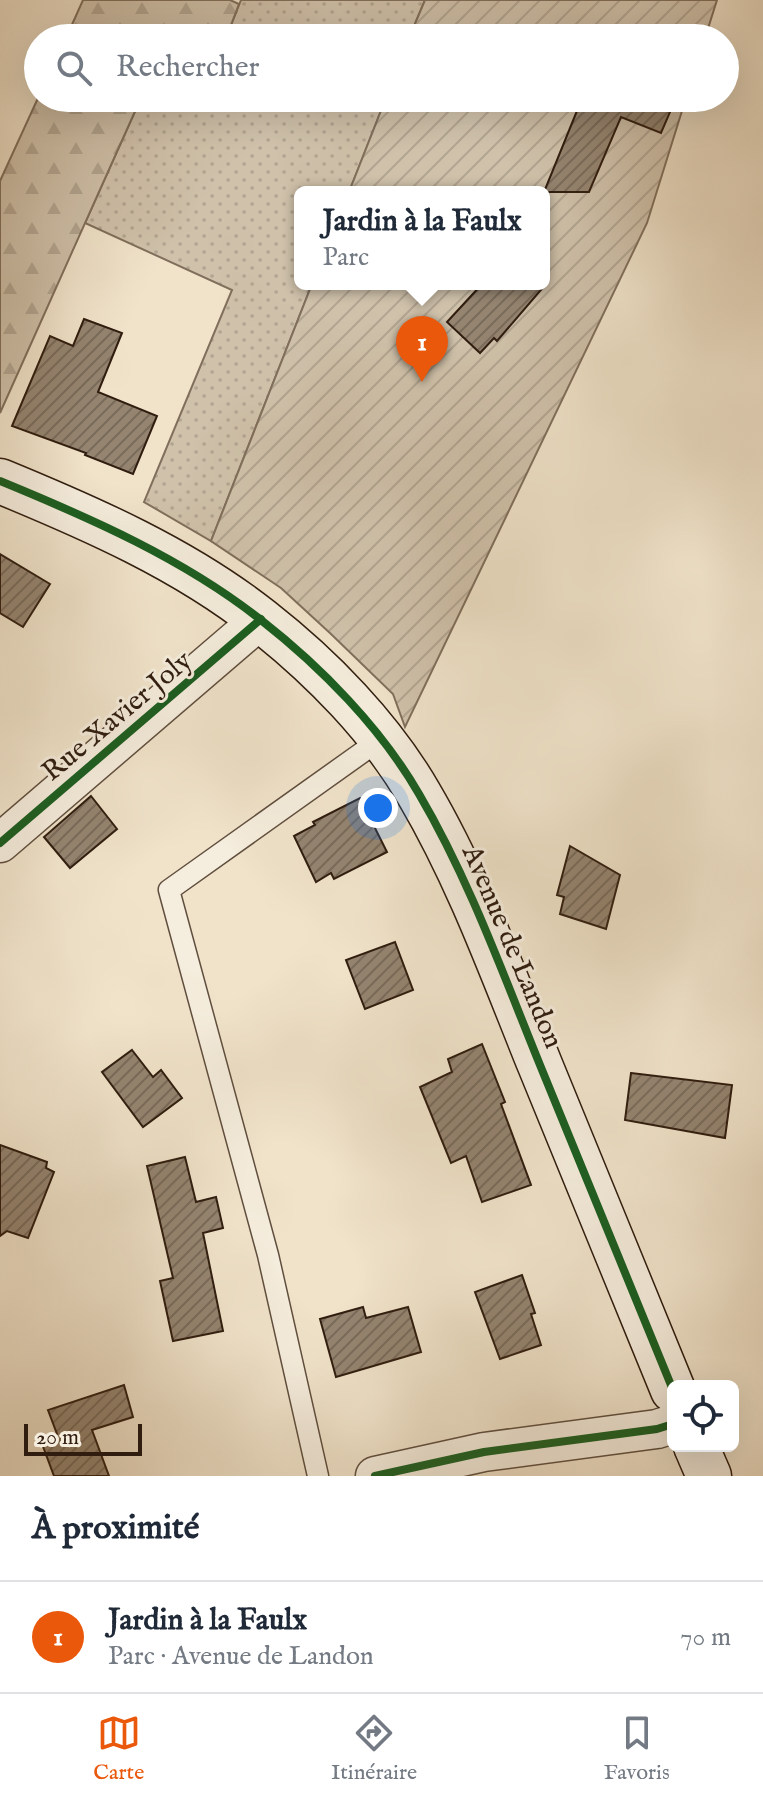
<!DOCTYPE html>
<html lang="fr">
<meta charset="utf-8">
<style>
:root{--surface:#fff;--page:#f2f2f3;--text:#1f2937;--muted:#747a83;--line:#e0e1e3;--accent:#ea580c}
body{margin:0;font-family:"IM FELL English",serif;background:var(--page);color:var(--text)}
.controls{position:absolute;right:24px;bottom:24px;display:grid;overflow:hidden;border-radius:12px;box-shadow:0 8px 32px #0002}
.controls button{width:72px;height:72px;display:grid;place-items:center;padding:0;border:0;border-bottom:2px solid var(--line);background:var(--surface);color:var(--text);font:40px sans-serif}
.scale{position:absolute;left:24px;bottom:20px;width:118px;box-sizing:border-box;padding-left:8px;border:4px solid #301d0f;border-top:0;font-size:22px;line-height:28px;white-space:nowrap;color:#301d0f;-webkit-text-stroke:6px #f5eddd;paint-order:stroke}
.you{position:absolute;left:378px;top:808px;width:28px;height:28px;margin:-20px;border:6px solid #fff;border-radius:50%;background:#1a73e8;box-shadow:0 0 0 12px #1a73e833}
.badge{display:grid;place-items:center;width:52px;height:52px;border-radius:50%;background:var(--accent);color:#fff;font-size:26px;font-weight:700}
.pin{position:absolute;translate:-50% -66px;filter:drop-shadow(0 2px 4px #0008)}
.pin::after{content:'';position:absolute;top:42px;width:28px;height:24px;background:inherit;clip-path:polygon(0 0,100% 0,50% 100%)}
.popup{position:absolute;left:294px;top:186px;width:256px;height:104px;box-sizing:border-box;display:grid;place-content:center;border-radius:12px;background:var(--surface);filter:drop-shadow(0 2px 6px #0005);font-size:26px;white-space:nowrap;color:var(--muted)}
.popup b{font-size:30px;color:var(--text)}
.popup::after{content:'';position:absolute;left:50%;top:100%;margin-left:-16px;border:16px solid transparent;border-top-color:var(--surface)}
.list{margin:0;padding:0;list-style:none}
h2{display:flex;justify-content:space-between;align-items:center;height:104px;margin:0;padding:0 32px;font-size:34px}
h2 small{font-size:26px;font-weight:400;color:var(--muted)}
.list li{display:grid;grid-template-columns:52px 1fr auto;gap:24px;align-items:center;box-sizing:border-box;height:112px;padding:0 32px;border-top:2px solid var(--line)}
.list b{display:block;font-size:30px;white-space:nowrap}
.list p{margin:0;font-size:26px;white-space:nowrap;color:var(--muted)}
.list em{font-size:26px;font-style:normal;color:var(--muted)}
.icon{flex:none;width:44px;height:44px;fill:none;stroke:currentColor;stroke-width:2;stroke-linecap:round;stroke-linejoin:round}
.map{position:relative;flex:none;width:763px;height:1476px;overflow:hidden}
.search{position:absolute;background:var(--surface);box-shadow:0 8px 32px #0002;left:24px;right:24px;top:24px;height:88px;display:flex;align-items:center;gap:20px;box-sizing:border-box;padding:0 28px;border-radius:44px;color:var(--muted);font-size:30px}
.sheet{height:216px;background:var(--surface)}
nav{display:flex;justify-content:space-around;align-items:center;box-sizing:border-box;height:112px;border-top:2px solid var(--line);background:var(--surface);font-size:22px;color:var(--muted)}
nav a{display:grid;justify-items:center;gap:4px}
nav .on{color:var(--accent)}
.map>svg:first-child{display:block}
.grass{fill:url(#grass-dots);stroke:#806f5c;stroke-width:2}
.forest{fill:url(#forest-firs);stroke:#806f5c;stroke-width:2}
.garden{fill:url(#garden-furrows);stroke:#806f5c;stroke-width:2}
.building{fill:url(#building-hatch);stroke:#301d0f;stroke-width:2}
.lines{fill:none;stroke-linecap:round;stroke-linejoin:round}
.lane-casing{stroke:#604e3e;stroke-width:23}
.street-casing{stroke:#604e3e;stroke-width:41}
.secondary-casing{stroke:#301d0f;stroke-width:47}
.lane{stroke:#f5eddd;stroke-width:20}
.street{stroke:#f5eddd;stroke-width:38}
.secondary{stroke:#f5eddd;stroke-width:44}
.cycleway-casing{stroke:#f5eddd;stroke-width:13}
.cycleway{stroke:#1b5e20;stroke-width:8}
.labels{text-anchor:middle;stroke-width:6;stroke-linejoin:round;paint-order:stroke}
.street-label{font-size:28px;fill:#301d0f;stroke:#f5eddd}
</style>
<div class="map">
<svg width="763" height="1476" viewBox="0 0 763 1476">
<defs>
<pattern id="grass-dots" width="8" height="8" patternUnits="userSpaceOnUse" patternTransform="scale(2)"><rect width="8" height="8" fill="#cfc1aa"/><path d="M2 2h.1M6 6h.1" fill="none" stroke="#b2a591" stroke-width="1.8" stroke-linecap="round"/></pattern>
<pattern id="forest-firs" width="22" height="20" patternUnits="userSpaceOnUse" patternTransform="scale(2)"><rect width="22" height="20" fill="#cfc1aa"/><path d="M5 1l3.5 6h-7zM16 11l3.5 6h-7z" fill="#b2a591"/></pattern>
<pattern id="garden-furrows" width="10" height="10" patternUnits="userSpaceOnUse" patternTransform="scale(2)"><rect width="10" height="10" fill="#cfc1aa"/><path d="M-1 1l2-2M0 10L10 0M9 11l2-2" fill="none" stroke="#b2a591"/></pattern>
<pattern id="building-hatch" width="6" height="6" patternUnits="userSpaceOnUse" patternTransform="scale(2)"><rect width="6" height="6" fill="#948470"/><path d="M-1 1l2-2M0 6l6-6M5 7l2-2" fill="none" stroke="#796b5a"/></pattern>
</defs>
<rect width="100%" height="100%" fill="#f0e3ca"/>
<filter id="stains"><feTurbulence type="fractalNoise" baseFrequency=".0025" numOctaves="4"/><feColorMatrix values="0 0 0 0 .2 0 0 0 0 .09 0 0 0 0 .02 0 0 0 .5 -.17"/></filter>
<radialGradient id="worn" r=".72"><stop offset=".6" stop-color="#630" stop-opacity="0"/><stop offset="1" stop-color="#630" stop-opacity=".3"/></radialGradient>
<g class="grass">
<polygon points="241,0 425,0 409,38 226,38"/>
<polygon points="141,98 386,98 349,192 300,192 300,284 312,284 211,541 144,502 232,290 85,223"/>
</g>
<g class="forest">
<polygon points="83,0 230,0 239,4 226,38 66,38"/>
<polygon points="38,98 141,98 0,413 0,181"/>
</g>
<g class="garden">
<polygon points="425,0 717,0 705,38 409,38"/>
<polygon points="386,98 686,98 647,223 405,727 393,694 331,634 281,588 211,541 312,284 544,284 544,192 349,192"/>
</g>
<g class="building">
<polygon points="579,98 676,98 661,133 621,117 589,192 544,192 581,101"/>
<polygon points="482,284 546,284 497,341 494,338 480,353 447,322"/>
<polygon points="84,319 122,333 98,392 157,416 133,474 85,455 86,453 12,426 50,336 73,346"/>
<polygon points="0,554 50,584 23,627 0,613"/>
<polygon points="91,796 117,829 70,868 44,837"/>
<polygon points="360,798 387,852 334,879 331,873 316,882 294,836 315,825 313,822"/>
<polygon points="570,846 620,875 606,929 560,914 564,897 557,895"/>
<polygon points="395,942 413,990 365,1009 346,960"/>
<polygon points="482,1044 505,1102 501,1104 531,1185 482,1202 466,1156 451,1163 420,1087 452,1072 448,1059"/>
<polygon points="132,1050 153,1077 161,1070 182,1098 143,1127 102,1072"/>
<polygon points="631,1073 732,1085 725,1138 625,1120"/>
<polygon points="0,1145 47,1162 46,1168 54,1172 28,1238 7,1231 0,1236"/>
<polygon points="185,1157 196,1202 216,1197 223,1228 203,1233 223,1331 173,1341 160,1281 173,1278 147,1166"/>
<polygon points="522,1275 535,1313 531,1314 541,1345 500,1359 475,1292"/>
<polygon points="363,1307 366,1318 408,1307 421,1352 336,1377 320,1319"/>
<polygon points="124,1385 133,1417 92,1430 109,1476 54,1476 41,1441 57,1434 48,1410"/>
</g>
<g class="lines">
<defs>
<polyline id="lane" points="318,1476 268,1255 169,890 381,739"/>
<g id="street">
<polyline points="0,843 261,619"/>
<polyline points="375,1476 484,1452 657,1429 673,1424"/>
</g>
<g id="secondary">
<path d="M0,481c90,37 184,78 261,139 60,47 120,108 158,174 50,85 84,180 121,271 44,108 89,216 133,325"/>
<polyline points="696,1446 709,1476"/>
</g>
</defs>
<use href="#lane" class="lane-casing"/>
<use href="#street" class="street-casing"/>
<use href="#secondary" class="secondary-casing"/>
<use href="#lane" class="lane"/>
<use href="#street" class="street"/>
<use href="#secondary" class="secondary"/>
<defs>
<g id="cycleway">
<path d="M0,481c90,37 184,78 261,139 60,47 120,108 158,174 50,85 84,180 121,271 44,108 89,216 133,325"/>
<polyline points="0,843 261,619"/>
<polyline points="375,1476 484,1452 657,1429 673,1424"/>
</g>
</defs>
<use href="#cycleway" class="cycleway-casing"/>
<use href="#cycleway" class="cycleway"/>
</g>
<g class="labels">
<g class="street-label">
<text transform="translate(116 715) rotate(-40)" y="10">Rue Xavier Joly</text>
<text transform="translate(514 946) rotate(67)" y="10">Avenue de Landon</text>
</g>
</g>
<rect width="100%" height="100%" filter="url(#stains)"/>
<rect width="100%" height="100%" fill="url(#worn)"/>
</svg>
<div class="controls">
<button><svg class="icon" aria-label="locate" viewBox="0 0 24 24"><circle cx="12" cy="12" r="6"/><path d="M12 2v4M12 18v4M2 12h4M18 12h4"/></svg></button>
</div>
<div class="scale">20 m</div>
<div class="you"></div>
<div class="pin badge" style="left:422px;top:382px">1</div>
<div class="popup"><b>Jardin à la Faulx</b>Parc</div>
<div class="search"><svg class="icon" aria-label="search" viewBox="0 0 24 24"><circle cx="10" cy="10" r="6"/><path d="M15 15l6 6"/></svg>Rechercher</div>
</div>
<section class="sheet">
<h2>À proximité<small></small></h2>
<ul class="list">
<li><span class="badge">1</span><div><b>Jardin à la Faulx</b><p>Parc · Avenue de Landon</p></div><em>70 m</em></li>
</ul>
</section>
<nav>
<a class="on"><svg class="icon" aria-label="map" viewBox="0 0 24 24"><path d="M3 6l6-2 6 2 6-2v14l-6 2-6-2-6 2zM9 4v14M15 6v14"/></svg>Carte</a>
<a><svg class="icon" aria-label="directions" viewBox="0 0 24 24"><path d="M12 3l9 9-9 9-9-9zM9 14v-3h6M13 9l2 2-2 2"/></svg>Itinéraire</a>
<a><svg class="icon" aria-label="saved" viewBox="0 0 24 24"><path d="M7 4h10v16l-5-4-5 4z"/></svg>Favoris</a>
</nav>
